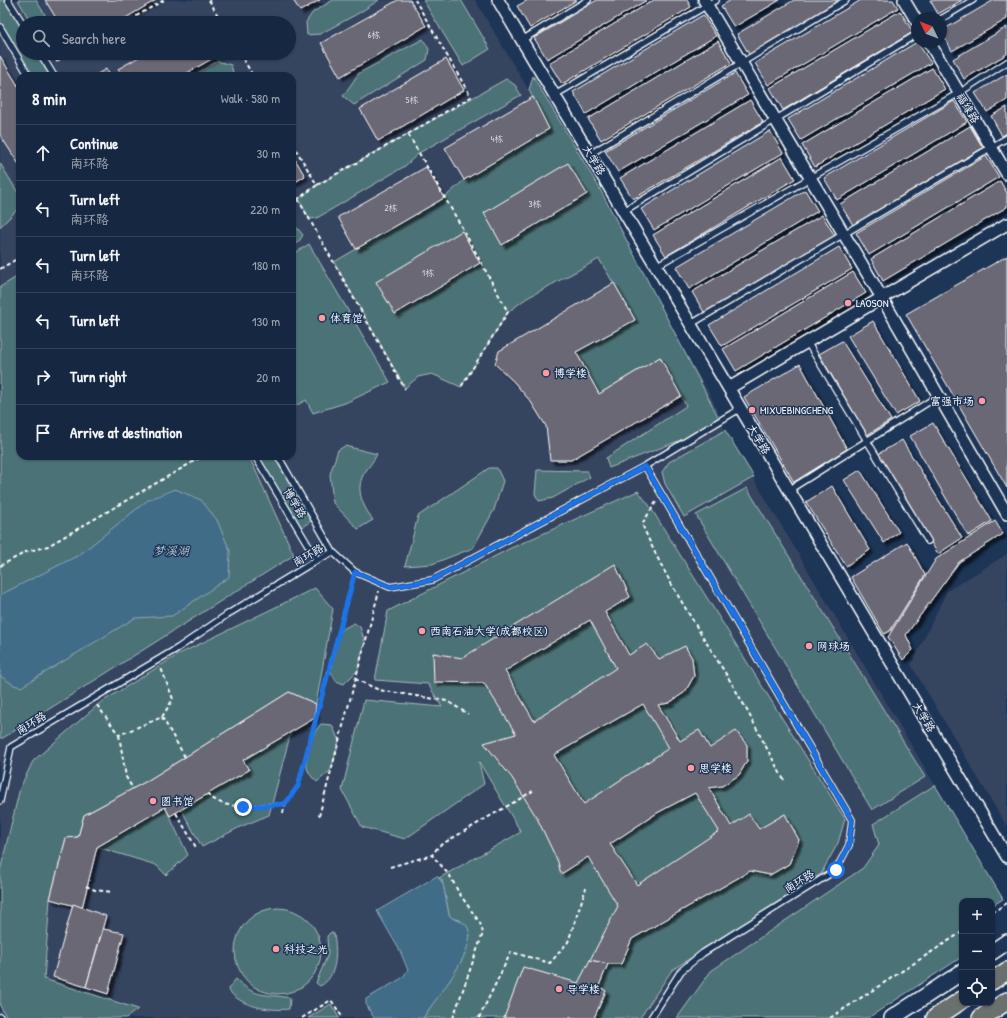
<!DOCTYPE html>
<meta charset="utf-8">
<style>
:root{--surface:#162841;--page:#1f3048;--text:#f1f3f6;--muted:#9ea6b1;--line:#35445a}
body{margin:0;font-family:"Patrick Hand","LXGW WenKai TC",sans-serif;background:var(--page);color:var(--text)}
.controls{position:absolute;right:12px;bottom:12px;display:grid;overflow:hidden;border-radius:8px;box-shadow:0 1px 3px #0004}
.controls button{width:36px;height:36px;display:grid;place-items:center;padding:0;border:0;border-bottom:1px solid var(--line);background:var(--surface);color:var(--text);font:20px sans-serif}
.compass{position:absolute;left:911px;top:12px;width:36px;height:36px;border-radius:50%;background:var(--surface);box-shadow:0 1px 3px #0004;rotate:313deg}
.stop{position:absolute;width:12px;height:12px;margin:-9px;border:3px solid #1a73e8;border-radius:50%;background:#fff}
.stop.end{background:#1a73e8;border-color:#fff;box-shadow:0 1px 4px #0008}
.list{margin:0;padding:0;list-style:none}
h2{display:flex;justify-content:space-between;align-items:center;height:52px;margin:0;padding:0 16px;font-size:17px}
h2 small{font-size:13px;font-weight:400;color:var(--muted)}
.list li{display:grid;grid-template-columns:26px 1fr auto;gap:12px;align-items:center;box-sizing:border-box;height:56px;padding:0 16px;border-top:1px solid var(--line)}
.list b{display:block;font-size:15px;white-space:nowrap}
.list p{margin:0;font-size:13px;white-space:nowrap;color:var(--muted)}
.list em{font-size:13px;font-style:normal;color:var(--muted)}
.icon{flex:none;width:22px;height:22px;fill:none;stroke:currentColor;stroke-width:2;stroke-linecap:round;stroke-linejoin:round}
.map{position:relative;flex:none;width:1007px;height:1018px;overflow:hidden}
.search{position:absolute;background:var(--surface);box-shadow:0 1px 3px #0004;left:16px;top:16px;width:280px;height:44px;display:flex;align-items:center;gap:10px;box-sizing:border-box;padding:0 14px;border-radius:22px;color:var(--muted);font-size:15px}
.panel{position:absolute;background:var(--surface);box-shadow:0 1px 3px #0004;left:16px;top:72px;width:280px;height:388px;border-radius:12px}
.map>svg:first-child{display:block}
.built{fill:#344460;fill-rule:evenodd}
.green{fill:#4c7377;stroke:#a6b9bb}
.water{fill:#416c88;stroke:#8da7b8}
.building{fill:#6a6774;stroke:#fff;fill-rule:evenodd;filter:url(#shadow)}
.lines{fill:none;stroke-linecap:round;stroke-linejoin:round}
.lane-casing{stroke:#fff;stroke-width:8}
.street-casing{stroke:#fff;stroke-width:14}
.secondary-casing{stroke:#fff;stroke-width:18}
.primary-casing{stroke:#fff;stroke-width:20}
.path{stroke:#fff;stroke-width:2;stroke-dasharray:4 3;stroke-linecap:butt}
.lane{stroke:#1d3557;stroke-width:5.5}
.street{stroke:#1d3557;stroke-width:11}
.secondary{stroke:#1d3557;stroke-width:15}
.primary{stroke:#6a706d;stroke-width:17}
.route{stroke:#1a73e8;stroke-width:5}
.poi-dot{fill:#ff9aa2;stroke:#1d3557;stroke-width:1.5}
.labels{text-anchor:middle;stroke-width:3;stroke-linejoin:round;paint-order:stroke}
.number-label{font-size:9px;fill:#dad9dc}
.street-label{font-size:11px;fill:#fff;stroke:#1d3557}
.poi-label{font-size:11px;fill:#fff;stroke:#1d3557;text-anchor:start}
.water-label{font-size:12px;font-style:italic;fill:#b3c4cf;stroke:#1d3557}
</style>
<div class="map">
<svg width="1007" height="1018" viewBox="0 0 1007 1018">
<defs>
<filter id="shadow"><feDropShadow dx="3.5" dy="3.5" stdDeviation="1" flood-color="#0009"/></filter>
</defs>
<rect width="100%" height="100%" fill="#1d3557"/>
<filter id="ink" filterUnits="userSpaceOnUse"><feTurbulence type="fractalNoise" baseFrequency=".025" numOctaves="2"/><feDisplacementMap in="SourceGraphic" scale="8" xChannelSelector="R" yChannelSelector="G"/><feConvolveMatrix kernelMatrix="1 2 1 2 8 2 1 2 1" color-interpolation-filters="sRGB"/></filter>
<g filter="url(#ink)">
<g class="built">
<path d="M0,0h475l236,396 14,34 275,465 -38,6 -151,117h-811zM23,23h266v30h-266zM20,76h272v380h-272z"/>
<polygon points="1007,554 1007,827 911,665 947,591"/>
</g>
<g class="green">
<polygon points="0,0 5,0 23,30 23,53 36,53 50,76 30,76 0,27"/>
<polygon points="18,0 36,0 50,23 31,23"/>
<polygon points="333,0 379,0 359,13 320,34 307,35 306,22 313,12"/>
<polygon points="423,0 461,0 490,49 463,66"/>
<polygon points="423,39 429,49 427,60 354,105 343,96 359,73"/>
<polygon points="217,61 231,65 234,76 192,76"/>
<polygon points="533,76 601,191 722,424 609,468 606,458 686,406 660,357 599,394 576,352 635,319 599,259 527,298 508,312 461,387 432,374 418,377 405,388 334,262 444,198 464,180 548,129 529,90"/>
<polygon points="506,79 515,85 521,95 419,153 405,166 317,218 310,219 298,199 317,185"/>
<polygon points="0,163 20,196 20,207 0,227"/>
<polygon points="292,222 303,235 297,244 292,238"/>
<polygon points="309,244 390,382 345,403 313,413 306,400 292,408 292,255"/>
<polygon points="20,275 20,456 249,456 294,555 3,738 0,738 0,287"/>
<polygon points="725,430 754,477 684,517 665,484 662,472 669,462"/>
<path d="M345,446l32,8c-3,7 -8,12 -12,18 -11,17 -2,34 8,48l-15,9 -25,-26 -3,-29 8,-24z"/>
<polygon points="257,456 275,456 313,520 300,528"/>
<polygon points="489,468 497,468 503,481 494,510 473,548 432,564 405,566 418,516"/>
<polygon points="537,470 587,471 590,477 553,498 539,501 535,494"/>
<polygon points="747,488 925,777 872,810 696,515"/>
<polygon points="638,491 649,505 845,819 838,843 821,874 672,970 640,1018 423,1018 462,960 470,935 460,920 451,918 449,914 442,880 439,878 521,832 479,762 484,784 405,839 362,827 342,790 364,700 442,707 428,684 375,680 388,611 511,548"/>
<polygon points="315,588 333,609 316,704 289,692 147,781 84,815 78,837 66,838 50,899 44,979 138,1009 126,1018 7,1018 0,1006 0,871 20,788 33,761 100,703 179,654"/>
<polygon points="354,623 360,627 365,642 358,670 344,684 336,681 329,669 339,631"/>
<path d="M321,724l11,1 7,16 -8,29 -14,12c-20,-16 -10,-42 4,-58z"/>
<polygon points="291,732 269,815 240,827 202,847 181,809 249,770 243,760"/>
<polygon points="935,785 1003,899 992,906 992,901 962,901 962,957 868,1018 677,1018 711,971 863,868 879,845 873,824"/>
<polygon points="165,807 188,855 166,875 156,865 97,847"/>
<circle cx="278" cy="951" r="43"/>
<path d="M331,932l3,2c3,17 4,43 -14,52l-4,-3 12,-29 -1,-18z"/>
<path d="M236,979c20,20 29,14 54,19l-1,11c-19,2 -50,-2 -61,-20z"/>
<polygon points="331,1004 339,1018 308,1018"/>
</g>
<g class="water">
<polygon points="175,489 201,500 217,520 230,551 229,577 172,616 135,618 21,687 14,685 0,676 0,595 79,555 148,500"/>
<path d="M437,876l6,8 6,31c5,7 15,4 19,13 10,22 -33,71 -45,90h-49l-8,-14v-5l36,-21 6,-8 -8,-19 -23,-40z"/>
</g>
<g class="building">
<polygon points="45,0 156,0 117,23 59,23"/>
<polygon points="293,0 320,0 300,11"/>
<polygon points="398,0 410,0 426,26 340,77 321,43"/>
<polygon points="528,0 577,0 530,28 517,6"/>
<polygon points="597,0 647,0 547,59 534,38"/>
<polygon points="654,0 687,0 691,7 562,84 549,63"/>
<polygon points="731,0 780,0 734,27 721,6"/>
<polygon points="794,0 843,0 750,56 737,34"/>
<polygon points="861,0 893,0 898,8 768,85 755,63"/>
<polygon points="930,0 962,0 938,14"/>
<polygon points="994,0 1007,0 1007,19 952,51 941,31"/>
<polygon points="900,11 913,32 783,110 770,88"/>
<polygon points="703,15 716,36 586,114 573,92"/>
<polygon points="212,16 216,23 199,23"/>
<polygon points="1007,27 1007,54 964,79 953,59"/>
<polygon points="718,41 731,63 601,140 588,119"/>
<polygon points="917,42 931,63 801,140 788,119"/>
<polygon points="146,53 222,53 182,76 122,76 118,69"/>
<polygon points="0,56 20,89 20,166 0,135"/>
<polygon points="446,59 464,90 378,141 360,109"/>
<polygon points="932,68 945,89 815,167 802,145"/>
<polygon points="106,69 111,76 94,76"/>
<polygon points="735,73 748,95 618,172 605,151"/>
<polygon points="1007,74 1007,100 987,112 975,93"/>
<polygon points="533,97 549,129 464,180 445,148"/>
<polygon points="750,100 763,122 633,199 620,178"/>
<polygon points="954,101 967,122 837,200 824,178"/>
<polygon points="1007,107 1007,133 1002,136 991,116"/>
<polygon points="970,126 983,148 853,225 840,204"/>
<polygon points="770,131 783,153 654,230 641,209"/>
<polygon points="292,154 305,176 292,184"/>
<polygon points="986,156 999,177 869,255 856,233"/>
<polygon points="782,157 795,179 666,256 653,235"/>
<polygon points="568,163 587,194 502,245 484,213"/>
<polygon points="426,167 444,198 356,249 338,217"/>
<polygon points="1000,181 1007,193 1007,207 883,281 871,259"/>
<polygon points="805,190 818,211 689,289 676,267"/>
<polygon points="822,215 835,236 705,314 692,292"/>
<polygon points="462,231 480,263 395,314 376,282"/>
<polygon points="839,247 852,269 722,346 709,325"/>
<polygon points="1007,256 1007,488 906,314"/>
<polygon points="853,272 866,293 736,371 723,349"/>
<polygon points="614,283 635,320 576,352 599,394 660,357 681,396 571,460 550,460 546,426 531,402 514,382 495,364 499,351"/>
<polygon points="873,321 920,401 896,415 848,336"/>
<polygon points="842,341 891,420 867,435 819,354"/>
<polygon points="800,364 847,449 794,482 744,397"/>
<polygon points="933,423 992,521 968,536 910,436"/>
<polygon points="902,440 962,538 938,554 878,454"/>
<polygon points="860,470 899,532 884,543 844,480"/>
<polygon points="832,486 870,550 846,566 806,502"/>
<polygon points="995,521 1003,534 959,562 906,635 913,650 903,660 888,637 936,559"/>
<polygon points="907,542 925,575 890,631 884,634 851,577"/>
<path d="M615,564l15,33 -25,15 24,43 18,-11 12,15 26,-13 7,12 2,18 -9,16 -16,11 -11,2 22,36 19,-11 11,18 26,-17 11,14v16l-8,14 -17,11 -13,2 22,38 18,-12 10,15 26,-15 14,26 -10,24 -19,11 -20,-4 -118,68 -11,25h-13l-18,-4 28,-54 -30,-49 -27,17 -3,-12 -21,-44 -25,-40 -28,-35 32,-9 -32,-51 -50,-1 -1,-29 29,5zM590,620l26,48 -82,53 -29,-50zM643,704l26,44 -85,56 -30,-49zM695,793l24,38 -82,54 -27,-41 47,-31z"/>
<polygon points="289,692 316,704 315,718 243,760 249,770 170,816 165,807 97,847 82,908 50,899 66,838 78,837 84,815 147,781"/>
<polygon points="73,904 106,916 86,987 53,977"/>
<polygon points="103,929 124,933 108,994 86,987"/>
<polygon points="590,960 608,964 599,986 606,991 594,1018 504,1018 523,967 578,983"/>
</g>
<g class="lines">
<defs>
<g id="lane">
<polyline points="8,0 23,24"/>
<polyline points="941,19 973,0"/>
<polyline points="0,27 29,76"/>
<polyline points="522,40 588,0"/>
<polyline points="40,53 54,76"/>
<polyline points="555,95 716,0"/>
<polyline points="590,154 846,0"/>
<polyline points="624,211 917,34"/>
<polyline points="656,266 959,93 1007,62"/>
<polyline points="691,324 1007,138"/>
<polyline points="807,342 928,541"/>
<polyline points="255,456 317,560"/>
<polyline points="278,456 333,552"/>
<polyline points="645,466 741,408"/>
<polyline points="789,490 938,396"/>
<polyline points="0,801 11,747 178,648 228,614 317,560 333,552 355,572 390,587 432,580 645,466 852,820 849,845 836,870 703,953 681,971 651,1018"/>
<polyline points="0,1017 1,1018"/>
</g>
<g id="street">
<polyline points="498,0 1007,857"/>
<polyline points="704,0 882,298 1007,514"/>
<polyline points="904,0 917,22"/>
<polyline points="929,42 1007,174"/>
<polyline points="729,388 1007,224"/>
</g>
<g id="secondary">
<polyline points="992,952 1007,942"/>
<polyline points="892,1018 962,972"/>
</g>
<g id="primary">
<polyline points="992,981 1007,971"/>
<polyline points="935,1018 962,1000"/>
<polyline points="981,1018 1007,1001"/>
</g>
</defs>
<use href="#lane" class="lane-casing"/>
<use href="#street" class="street-casing"/>
<use href="#secondary" class="secondary-casing"/>
<use href="#primary" class="primary-casing"/>
<g class="path">
<polyline points="209,0 222,23"/>
<polyline points="124,23 164,0"/>
<polyline points="240,53 253,76"/>
<polyline points="56,62 72,53"/>
<polyline points="18,85 20,84"/>
<polyline points="408,134 471,97 415,0"/>
<polyline points="292,143 317,185 298,199"/>
<polyline points="317,185 408,134 464,231 508,312 461,387"/>
<polyline points="292,203 298,199 405,389"/>
<polyline points="0,269 20,257"/>
<path d="M656,502l-14,22c24,58 60,110 93,165 17,29 32,61 49,91"/>
<polyline points="0,566 26,552 48,546 203,456"/>
<polyline points="355,679 379,690 447,701 468,714"/>
<polyline points="97,705 119,735 162,717 173,699 161,668"/>
<polyline points="162,717 185,757"/>
<polyline points="119,735 126,777 133,789"/>
<path d="M207,794c23,21 51,8 78,10"/>
<polyline points="176,813 197,849"/>
<polyline points="283,813 285,804 298,786 353,579"/>
<polyline points="319,816 379,591"/>
<polyline points="390,867 432,855"/>
<polyline points="86,886 95,890 113,892"/>
<polyline points="992,913 1007,903"/>
<polyline points="302,1018 331,1000 343,1018"/>
<polyline points="453,1018 483,933 480,923 459,893 450,876 432,855 439,846 533,791"/>
<polyline points="479,1018 511,952 550,963 568,942 586,888"/>
<polyline points="830,1018 962,932"/>
</g>
<use href="#lane" class="lane"/>
<use href="#street" class="street"/>
<use href="#secondary" class="secondary"/>
<use href="#primary" class="primary"/>
</g>
</g>
<g class="lines" filter="url(#ink)">
<polyline class="route" points="243,807 285,804 298,786 355,572 390,587 432,580 645,466 852,820 849,845 836,870"/>
</g>
<g class="poi-dot">
<circle cx="848" cy="303" r="4"/>
<circle cx="322" cy="318" r="4"/>
<circle cx="546" cy="373" r="4"/>
<circle cx="982" cy="401" r="4"/>
<circle cx="752" cy="410" r="4"/>
<circle cx="422" cy="631" r="4"/>
<circle cx="809" cy="646" r="4"/>
<circle cx="691" cy="768" r="4"/>
<circle cx="153" cy="801" r="4"/>
<circle cx="276" cy="949" r="4"/>
<circle cx="559" cy="989" r="4"/>
</g>
<g class="labels">
<g class="number-label">
<text x="374" y="38">6栋</text>
<text x="412" y="103">5栋</text>
<text x="497" y="142">4栋</text>
<text x="535" y="207">3栋</text>
<text x="391" y="211">2栋</text>
<text x="428" y="276">1栋</text>
</g>
<g class="street-label">
<text transform="translate(968 108) rotate(59)" y="4">福缘路</text>
<text transform="translate(594 160) rotate(59)" y="4">大学路</text>
<text transform="translate(759 439) rotate(59)" y="4">大学路</text>
<text transform="translate(295 503) rotate(59)" y="4">博学路</text>
<text transform="translate(308 555) rotate(-30)" y="4">南环路</text>
<text transform="translate(924 717) rotate(59)" y="4">大学路</text>
<text transform="translate(31 723) rotate(-31)" y="4">南环路</text>
<text transform="translate(799 881) rotate(-32)" y="4">南环路</text>
</g>
<g class="poi-label">
<text x="856" y="307">LAOSON</text>
<text x="330" y="322">体育馆</text>
<text x="554" y="377">博学楼</text>
<text x="974" y="405" text-anchor="end">富强市场</text>
<text x="760" y="414">MIXUEBINGCHENG</text>
<text x="430" y="635">西南石油大学(成都校区)</text>
<text x="817" y="650">网球场</text>
<text x="699" y="772">思学楼</text>
<text x="161" y="805">图书馆</text>
<text x="284" y="953">科技之光</text>
<text x="567" y="993">导学楼</text>
</g>
<g class="water-label">
<text x="171" y="555">梦溪湖</text>
</g>
</g>
</svg>
<div class="controls">
<button>+</button>
<button>−</button>
<button><svg class="icon" aria-label="locate" viewBox="0 0 24 24"><circle cx="12" cy="12" r="6"/><path d="M12 2v4M12 18v4M2 12h4M18 12h4"/></svg></button>
</div>
<svg class="compass" viewBox="-18 -18 36 36"><path d="M0-13l5 13h-10z" fill="#e53935"/><path d="M0 13l5-13h-10z" fill="#9ea6b1"/></svg>
<div class="stop" style="left:836px;top:870px"></div>
<div class="stop end" style="left:243px;top:807px"></div>
<div class="search"><svg class="icon" aria-label="search" viewBox="0 0 24 24"><circle cx="10" cy="10" r="6"/><path d="M15 15l6 6"/></svg>Search here</div>
<section class="panel">
<h2>8 min<small>Walk · 580 m</small></h2>
<ul class="list">
<li><svg class="icon" aria-label="ahead" viewBox="0 0 24 24"><path d="M12 20V5M6 11l6-6 6 6"/></svg><div><b>Continue</b><p>南环路</p></div><em>30 m</em></li>
<li><svg class="icon" aria-label="left" viewBox="0 0 24 24"><path d="M17 20v-9H6M10 6l-5 5 5 5"/></svg><div><b>Turn left</b><p>南环路</p></div><em>220 m</em></li>
<li><svg class="icon" aria-label="left" viewBox="0 0 24 24"><path d="M17 20v-9H6M10 6l-5 5 5 5"/></svg><div><b>Turn left</b><p>南环路</p></div><em>180 m</em></li>
<li><svg class="icon" aria-label="left" viewBox="0 0 24 24"><path d="M17 20v-9H6M10 6l-5 5 5 5"/></svg><div><b>Turn left</b></div><em>130 m</em></li>
<li><svg class="icon" aria-label="right" viewBox="0 0 24 24"><path d="M7 20v-9h11M14 6l5 5-5 5"/></svg><div><b>Turn right</b></div><em>20 m</em></li>
<li><svg class="icon" aria-label="arrive" viewBox="0 0 24 24"><path d="M6 21V4h12l-3 4 3 4H6"/></svg><div><b>Arrive at destination</b></div></li>
</ul>
</section>
</div>
